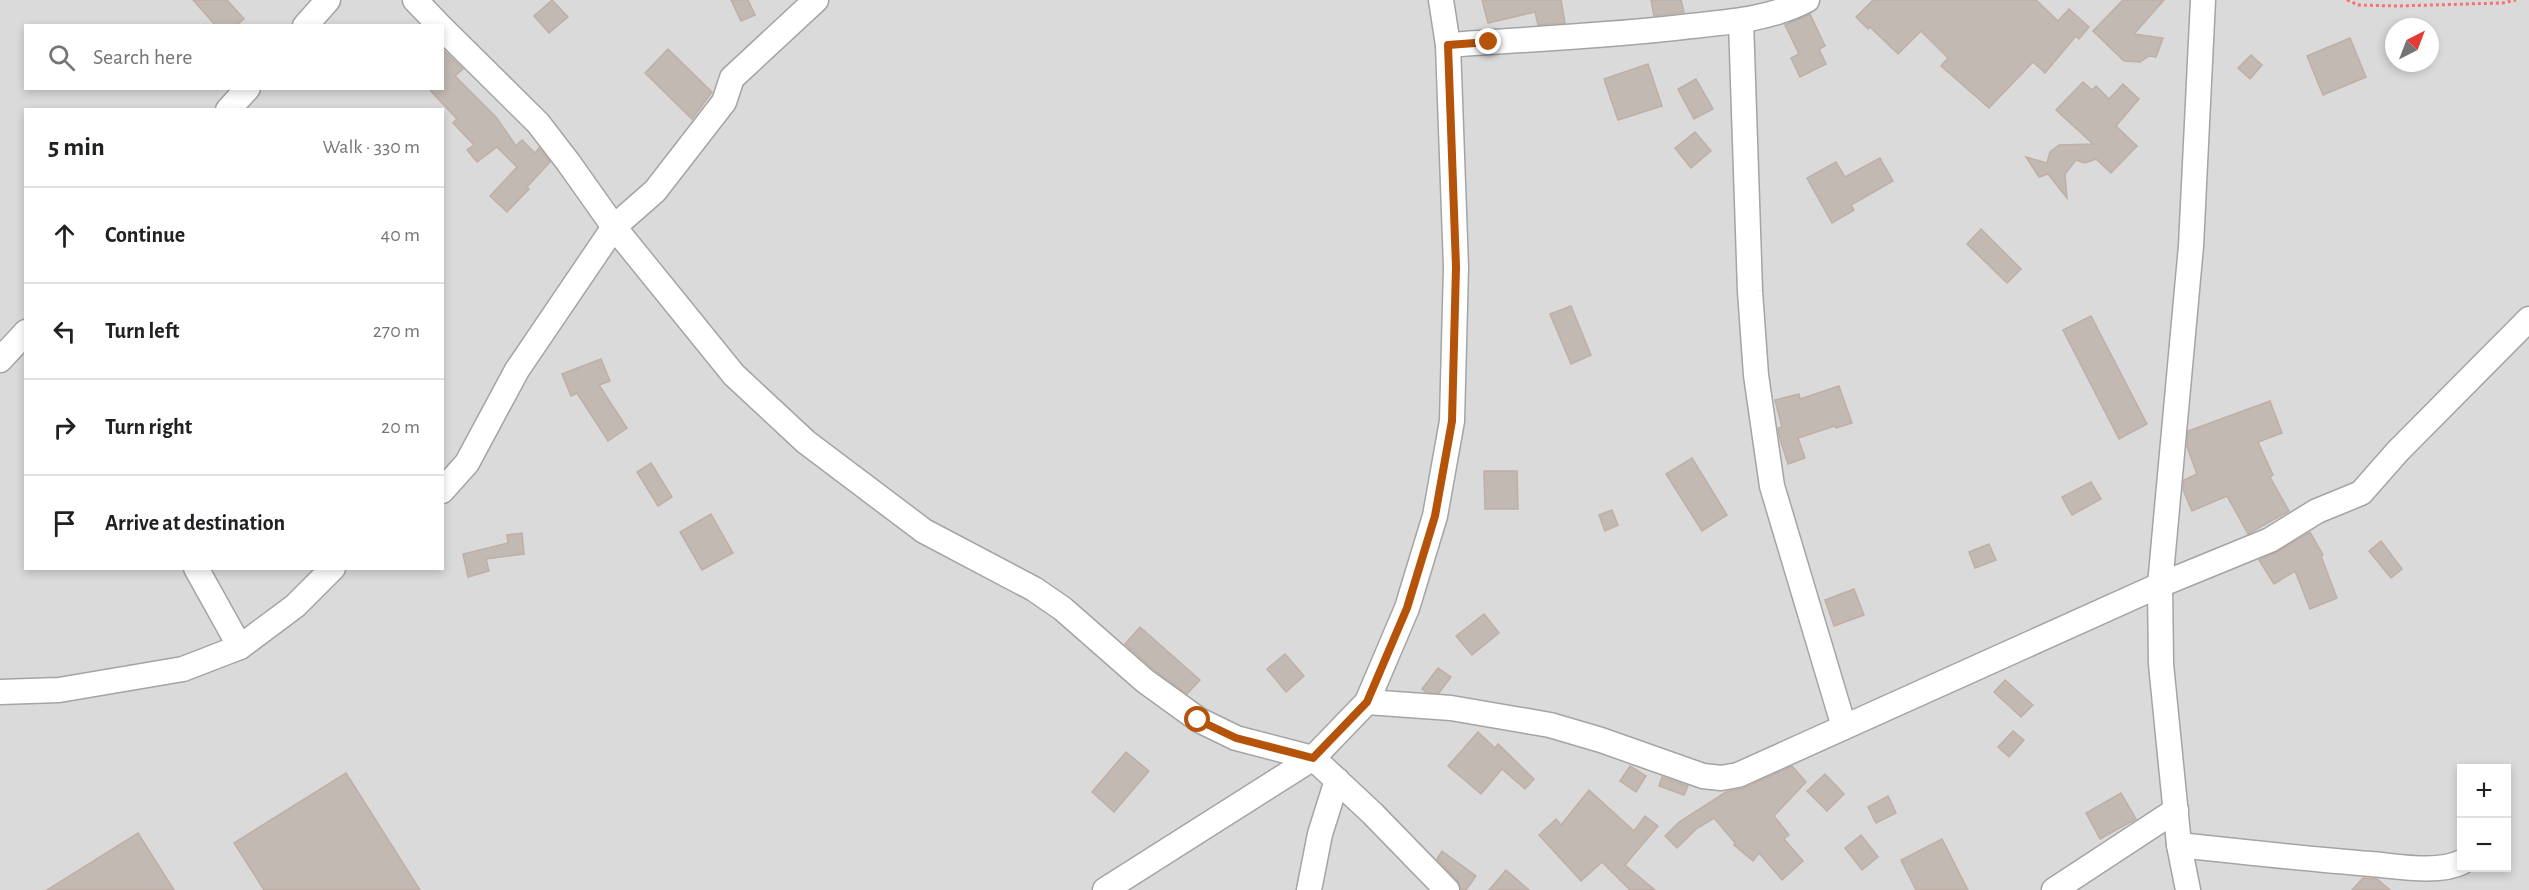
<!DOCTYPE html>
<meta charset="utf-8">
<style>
:root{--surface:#fff;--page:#f2f2f2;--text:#202124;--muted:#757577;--line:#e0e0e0}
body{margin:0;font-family:"Alegreya Sans",sans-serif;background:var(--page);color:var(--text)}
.controls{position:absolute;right:18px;bottom:18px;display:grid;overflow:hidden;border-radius:0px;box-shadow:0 3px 9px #0003}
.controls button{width:54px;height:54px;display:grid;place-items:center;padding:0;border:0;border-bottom:2px solid var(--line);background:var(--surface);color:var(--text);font:30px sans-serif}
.compass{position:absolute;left:2385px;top:18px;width:54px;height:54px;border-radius:50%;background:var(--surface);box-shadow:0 3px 9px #0003;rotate:42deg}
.stop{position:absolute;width:18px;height:18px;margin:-14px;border:4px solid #b45309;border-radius:50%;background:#fff}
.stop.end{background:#b45309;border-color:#fff;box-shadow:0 2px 6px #0008}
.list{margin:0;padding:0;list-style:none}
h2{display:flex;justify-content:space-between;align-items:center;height:78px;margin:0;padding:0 24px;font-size:26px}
h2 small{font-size:20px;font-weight:400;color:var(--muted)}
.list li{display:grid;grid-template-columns:39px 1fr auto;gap:18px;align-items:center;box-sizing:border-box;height:96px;padding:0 24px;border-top:2px solid var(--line)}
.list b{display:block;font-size:22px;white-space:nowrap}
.list em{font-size:20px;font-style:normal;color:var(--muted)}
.icon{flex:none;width:33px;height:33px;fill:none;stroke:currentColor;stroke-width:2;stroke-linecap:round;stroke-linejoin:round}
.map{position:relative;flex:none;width:2529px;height:890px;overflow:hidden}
.search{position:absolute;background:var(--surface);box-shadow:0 3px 9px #0003;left:24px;top:24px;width:420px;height:66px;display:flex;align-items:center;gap:15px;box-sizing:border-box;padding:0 21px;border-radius:0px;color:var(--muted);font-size:22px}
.panel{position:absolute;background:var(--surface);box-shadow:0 3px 9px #0003;left:24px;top:108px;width:420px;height:462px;border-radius:0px}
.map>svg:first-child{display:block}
.residential{fill:#dbdada;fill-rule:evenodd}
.building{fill:#c2b9b2;stroke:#bfafa5;stroke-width:1.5}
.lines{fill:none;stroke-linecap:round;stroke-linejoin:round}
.minor-casing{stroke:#a4a4a4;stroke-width:27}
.path{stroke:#f5736c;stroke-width:3;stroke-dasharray:3 3;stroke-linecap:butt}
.minor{stroke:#fff;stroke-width:24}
.route{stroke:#b45309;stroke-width:8}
</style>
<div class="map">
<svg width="2529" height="890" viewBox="0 0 2529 890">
<rect width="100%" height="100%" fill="#eee9e3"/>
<path class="residential" d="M0,0h2529v890h-2529zM26,26h416v62h-416zM2394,27h36v36h-36zM26,110h416v458h-416zM2462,768h44v100h-44z"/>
<g class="building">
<polygon points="193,0 227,0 244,19 236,26 216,26"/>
<polygon points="552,0 568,17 549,33 534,16"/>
<polygon points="731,0 748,0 755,15 741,21"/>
<polygon points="1482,0 1561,0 1565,23 1538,25 1535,12 1488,23"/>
<polygon points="1651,0 1681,0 1684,12 1654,16"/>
<polygon points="1873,0 2036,0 2058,21 2069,9 2089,27 2079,39 2076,36 2045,73 2033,62 1989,108 1941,66 1948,58 1921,31 1898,54 1870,27 1868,29 1856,17"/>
<polygon points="2123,0 2164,0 2134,34 2163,38 2156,57 2149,56 2140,62 2124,61 2093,31"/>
<polygon points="1810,14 1825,46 1819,49 1826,64 1800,77 1791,58 1799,54 1785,25"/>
<polygon points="2350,38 2366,77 2323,95 2307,56"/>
<polygon points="442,49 463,69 455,76 496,117 516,146 522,140 535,153 539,148 550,162 527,187 529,189 507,212 490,196 517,167 497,147 477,162 467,150 474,145 453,123 457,119 428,88 442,88"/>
<polygon points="668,49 712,92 692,119 645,73"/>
<polygon points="2251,55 2262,65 2250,79 2238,68"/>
<polygon points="1648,64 1662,106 1618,120 1604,79"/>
<polygon points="1696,79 1713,109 1694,119 1678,89"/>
<polygon points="2083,82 2092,90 2096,86 2109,99 2123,84 2139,99 2116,126 2137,146 2111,173 2096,159 2085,163 2076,160 2065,174 2067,198 2048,174 2039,177 2026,157 2047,163 2050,152 2059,145 2093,144 2056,110"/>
<polygon points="1695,132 1711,151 1691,168 1675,148"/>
<polygon points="1880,158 1893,181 1851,205 1854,210 1832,223 1807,178 1836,162 1845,177"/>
<polygon points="1981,229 2021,269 2007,283 1967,244"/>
<polygon points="1571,306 1591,355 1571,364 1550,314"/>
<polygon points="2091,316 2147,424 2119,439 2063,330"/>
<polygon points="601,359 610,381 599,385 627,428 608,441 577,393 571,396 562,374"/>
<polygon points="1839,386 1852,423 1836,428 1835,426 1798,438 1805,458 1788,464 1780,439 1778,428 1782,427 1775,400 1799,394 1800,399"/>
<polygon points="2270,401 2282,433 2258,442 2273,475 2270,477 2289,511 2248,534 2227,496 2192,511 2183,490 2184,480 2197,474 2187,447 2188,431"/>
<polygon points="1692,458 1727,515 1702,531 1666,474"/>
<polygon points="651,463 672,497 658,506 637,472"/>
<polygon points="1484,471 1517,471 1518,509 1485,509"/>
<polygon points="2091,482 2101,499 2072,515 2062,497"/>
<polygon points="1612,510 1618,525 1605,531 1599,515"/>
<polygon points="711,514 733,553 702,570 680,532"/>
<polygon points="2310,532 2323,555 2321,556 2337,598 2310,609 2295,571 2274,584 2259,560 2277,552"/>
<polygon points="522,533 524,554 486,559 489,571 468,577 463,554 508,543 507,535"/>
<polygon points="2381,541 2402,569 2391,578 2369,551"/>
<polygon points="1989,544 1996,560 1975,568 1969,552"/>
<polygon points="1854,589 1864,615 1834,626 1825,600"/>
<polygon points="1484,614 1499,633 1472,655 1456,636"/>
<polygon points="1140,627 1200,680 1187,694 1154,670 1125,644"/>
<polygon points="1285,654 1304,676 1286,692 1267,669"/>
<polygon points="1438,668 1451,677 1439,693 1426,692 1422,689"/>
<polygon points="2005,680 2033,705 2021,717 1994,692"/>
<polygon points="2013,731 2024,740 2009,757 1998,747"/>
<polygon points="1478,732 1495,748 1498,744 1534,779 1525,789 1502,769 1481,794 1448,766"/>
<polygon points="1126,752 1149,771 1114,812 1092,792"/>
<polygon points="1630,766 1646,776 1636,792 1620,781"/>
<polygon points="1792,766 1806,782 1774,816 1789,835 1784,839 1803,861 1782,880 1759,853 1753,861 1734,845 1735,843 1714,818 1696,829 1677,848 1665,836 1679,822 1726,792 1744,788"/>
<polygon points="346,773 420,890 264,890 234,843"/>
<polygon points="1825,774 1844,794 1827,811 1807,791"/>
<polygon points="1662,777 1688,786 1684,795 1659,786"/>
<polygon points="1589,790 1634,831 1645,816 1658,826 1625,865 1655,890 1630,890 1602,862 1581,881 1539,835 1556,819 1561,825"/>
<polygon points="2121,793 2136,819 2100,839 2086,813"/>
<polygon points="1888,796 1896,813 1876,823 1868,807"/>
<polygon points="138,833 174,890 47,890"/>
<polygon points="1861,835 1878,857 1862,870 1845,848"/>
<polygon points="1942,839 1968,890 1916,890 1901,860"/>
<polygon points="1442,851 1476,876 1466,890 1461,890 1457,880 1437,859"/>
<polygon points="1506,870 1529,890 1489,890"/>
<polygon points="2363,878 2377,879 2390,890 2352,890"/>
</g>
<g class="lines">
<defs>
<g id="minor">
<polyline points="415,0 440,26"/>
<polyline points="1741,21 1750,291 1756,375 1772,486 1844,727"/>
<polyline points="305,26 328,0"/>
<polyline points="442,28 538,123 568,162 614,227 734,375 806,442 924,531 1034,589 1063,609 1145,681 1199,720 1236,738 1313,758 1372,813 1447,890"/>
<path d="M1448,45c81,-6 162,-9 243,-19 39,-4 80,-7 116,-26"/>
<polyline points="228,110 248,88"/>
<polyline points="0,360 26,332"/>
<polyline points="442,491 467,463 517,370 614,227 655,191 724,102 732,78 816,0"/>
<polyline points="196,568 240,647"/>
<polyline points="0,692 59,690 183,669 240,647 295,606 333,568"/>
<polyline points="1367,702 1451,708 1550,725 1601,740 1703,776 1721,778 1738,775 2160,585 2270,540 2317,511 2361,493 2398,451 2529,319"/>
<path d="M2179,845c64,7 128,14 192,19 25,2 68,10 91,-2"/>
<polyline points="1105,890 1313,758 1367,702 1407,608 1435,516 1452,421 1456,267 1448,45 1441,0"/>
<polyline points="1309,890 1320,834 1337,780"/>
<polyline points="2054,890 2176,810"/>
<polyline points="2188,890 2179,845 2161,664 2160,585 2191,246 2203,0"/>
</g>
</defs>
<use href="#minor" class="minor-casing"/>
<polyline class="path" points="2347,0 2358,5 2396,6 2503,3 2516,0"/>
<use href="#minor" class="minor"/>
</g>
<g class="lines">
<polyline class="route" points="1198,720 1236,738 1313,758 1367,702 1407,608 1435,516 1452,421 1456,267 1448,45 1489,42"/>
</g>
</svg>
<div class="controls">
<button>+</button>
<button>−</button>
</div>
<svg class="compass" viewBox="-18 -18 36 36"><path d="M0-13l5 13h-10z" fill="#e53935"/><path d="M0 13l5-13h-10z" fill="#757577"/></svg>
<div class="stop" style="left:1198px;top:720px"></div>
<div class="stop end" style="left:1489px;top:42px"></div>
<div class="search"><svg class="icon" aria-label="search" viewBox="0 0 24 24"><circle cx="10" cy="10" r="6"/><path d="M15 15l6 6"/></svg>Search here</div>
<section class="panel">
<h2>5 min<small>Walk · 330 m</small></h2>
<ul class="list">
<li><svg class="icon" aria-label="ahead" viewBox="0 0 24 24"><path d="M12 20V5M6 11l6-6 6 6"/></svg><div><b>Continue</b></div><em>40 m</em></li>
<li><svg class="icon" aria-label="left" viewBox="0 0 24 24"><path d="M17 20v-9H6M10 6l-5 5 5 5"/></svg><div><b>Turn left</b></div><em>270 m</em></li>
<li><svg class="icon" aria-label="right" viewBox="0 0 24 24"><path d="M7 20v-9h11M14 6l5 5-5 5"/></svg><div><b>Turn right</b></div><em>20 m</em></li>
<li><svg class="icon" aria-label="arrive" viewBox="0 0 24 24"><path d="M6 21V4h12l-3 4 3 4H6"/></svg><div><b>Arrive at destination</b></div></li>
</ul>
</section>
</div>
